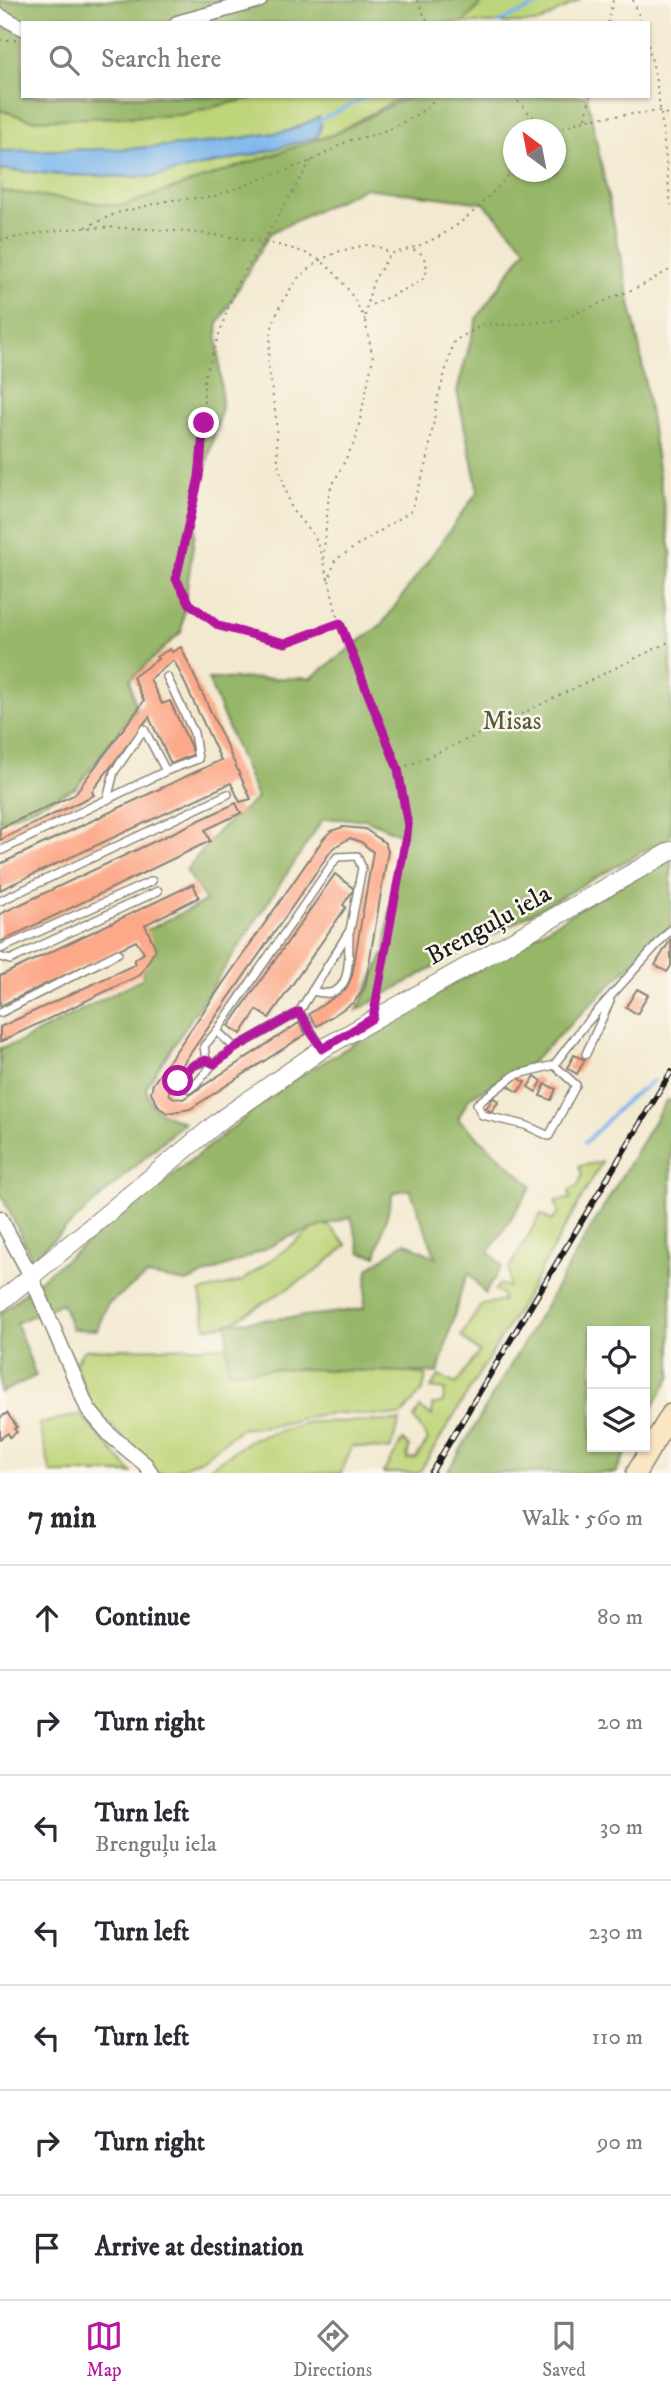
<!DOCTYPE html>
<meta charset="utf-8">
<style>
:root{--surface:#fff;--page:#f7f7f7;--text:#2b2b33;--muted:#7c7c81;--line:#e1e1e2;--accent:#b5179e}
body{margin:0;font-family:"IM FELL DW Pica",serif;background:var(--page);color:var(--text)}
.controls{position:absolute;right:21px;bottom:21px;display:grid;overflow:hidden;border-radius:0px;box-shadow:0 2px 5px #0004}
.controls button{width:63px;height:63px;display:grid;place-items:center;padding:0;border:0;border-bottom:2px solid var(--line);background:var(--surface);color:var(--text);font:35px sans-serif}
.compass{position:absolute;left:503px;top:119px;width:63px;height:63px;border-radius:50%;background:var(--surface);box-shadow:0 2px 5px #0004;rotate:328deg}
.stop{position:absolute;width:21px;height:21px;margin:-16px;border:5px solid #b5179e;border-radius:50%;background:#fff}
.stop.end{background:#b5179e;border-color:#fff;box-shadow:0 2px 7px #0008}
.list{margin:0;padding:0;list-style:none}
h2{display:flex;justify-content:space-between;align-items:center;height:91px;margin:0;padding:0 28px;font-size:30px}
h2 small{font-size:23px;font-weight:400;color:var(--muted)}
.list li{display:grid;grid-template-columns:46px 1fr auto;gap:21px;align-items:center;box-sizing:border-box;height:105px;padding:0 28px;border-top:2px solid var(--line)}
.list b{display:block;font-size:26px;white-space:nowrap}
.list p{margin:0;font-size:23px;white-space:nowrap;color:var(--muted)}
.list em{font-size:23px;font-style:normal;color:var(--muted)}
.icon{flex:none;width:38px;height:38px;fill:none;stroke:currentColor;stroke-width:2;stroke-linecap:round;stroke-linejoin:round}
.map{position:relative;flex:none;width:671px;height:1473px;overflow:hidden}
.search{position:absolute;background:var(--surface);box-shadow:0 2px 5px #0004;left:21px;right:21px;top:21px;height:77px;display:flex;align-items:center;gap:18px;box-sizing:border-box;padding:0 24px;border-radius:0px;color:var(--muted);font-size:26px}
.sheet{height:826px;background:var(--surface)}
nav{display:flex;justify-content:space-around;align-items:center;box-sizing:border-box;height:98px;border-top:2px solid var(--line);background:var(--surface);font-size:19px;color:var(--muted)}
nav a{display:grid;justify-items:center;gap:4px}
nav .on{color:var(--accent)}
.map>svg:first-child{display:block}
.green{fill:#bdd478;stroke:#6c784a;stroke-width:2}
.forest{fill:#96b668;stroke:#596942;stroke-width:2;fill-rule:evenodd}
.water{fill:#7ab5ec;stroke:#4b6884;stroke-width:2}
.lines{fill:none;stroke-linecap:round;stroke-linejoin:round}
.stream{stroke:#7ab5ec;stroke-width:3.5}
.building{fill:#fda989}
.service-casing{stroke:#888276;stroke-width:10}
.minor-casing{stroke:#888276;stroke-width:17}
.tertiary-casing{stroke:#888276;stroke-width:20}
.secondary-casing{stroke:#888276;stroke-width:22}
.path{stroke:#888276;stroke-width:2;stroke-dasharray:2 5;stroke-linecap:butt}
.service{stroke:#fff;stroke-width:7}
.minor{stroke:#fff;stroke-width:14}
.tertiary{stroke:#fff;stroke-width:18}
.secondary{stroke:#fbe6c3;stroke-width:19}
.rail-casing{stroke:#1c1c1c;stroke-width:6}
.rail{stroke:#fbf7ec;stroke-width:3.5;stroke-dasharray:10;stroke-linecap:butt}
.route{stroke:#b5179e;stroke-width:9}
.labels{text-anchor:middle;stroke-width:5;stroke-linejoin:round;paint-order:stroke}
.park-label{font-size:26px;fill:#545c3c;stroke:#fbf7ec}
.street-label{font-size:26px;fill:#1c1c1c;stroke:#fbf7ec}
</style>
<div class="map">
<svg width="671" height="1473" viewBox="0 0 671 1473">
<rect width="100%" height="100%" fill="#fbf7ec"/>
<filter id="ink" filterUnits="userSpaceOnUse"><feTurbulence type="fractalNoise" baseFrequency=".0143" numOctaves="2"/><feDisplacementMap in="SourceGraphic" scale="14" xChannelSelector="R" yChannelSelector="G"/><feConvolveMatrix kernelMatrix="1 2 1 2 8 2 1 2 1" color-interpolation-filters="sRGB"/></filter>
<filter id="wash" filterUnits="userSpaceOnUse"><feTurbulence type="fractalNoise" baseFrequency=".00686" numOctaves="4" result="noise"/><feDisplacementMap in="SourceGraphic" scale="28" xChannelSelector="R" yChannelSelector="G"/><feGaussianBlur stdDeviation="1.57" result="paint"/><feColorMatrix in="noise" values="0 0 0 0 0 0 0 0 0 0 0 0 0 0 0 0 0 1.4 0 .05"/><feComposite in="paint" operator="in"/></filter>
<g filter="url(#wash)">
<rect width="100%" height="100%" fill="#f3e9d0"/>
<g class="green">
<polygon points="401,0 579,0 538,23 383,23"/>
<polygon points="260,96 403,96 334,134 122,206 0,191 0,169 62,175 152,177 261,153 319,117 289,131 198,144 123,149 0,151 0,110 32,120 180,115"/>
<polygon points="602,1162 521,1305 419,1473 383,1473 403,1440 409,1447 407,1459 416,1458 428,1440 414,1418 420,1408 432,1416 432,1405 443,1402 445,1390 431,1388 439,1376 456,1384 479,1352 461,1336 482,1304 503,1301 503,1296 495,1290 499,1284 509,1287 509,1269 541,1214 552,1221 559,1212 555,1201 570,1199 569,1190 578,1186 582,1175 579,1166"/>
<polygon points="320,1224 329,1226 347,1245 315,1272 229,1324 206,1328 200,1292 242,1281"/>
<polygon points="237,1346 386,1367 426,1376 423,1390 401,1416 335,1413 312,1416 276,1425 240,1429 202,1459 169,1473 153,1473 112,1426 93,1412 75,1363 84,1350"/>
<polygon points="80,1414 132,1473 51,1473 39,1424"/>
<polygon points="400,1421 390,1450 352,1446 341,1473 202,1473 252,1439 309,1422"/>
</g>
<g class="forest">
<polygon points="0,0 485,0 463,23 23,23 23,96 260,96 180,115 32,120 0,110"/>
<path d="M410,96h177l53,254 31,203v283l-314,174 28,-58 14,-118 -34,-15h-42l-177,268c5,25 16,27 38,35l-152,137 -32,-67v-144l18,-5 125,-65 2,-47 61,-30 -20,-31 32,-39 39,-33 -49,-119 103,-1 71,-54 96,-133 -21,-100 20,-73 49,-70 -42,-45 -120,-15 -94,45 -53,93 5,81 -20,74 -21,151 -51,48 6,29 -60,79 -76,34v-631l122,15 212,-72zM514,130h42v42h-42z"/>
<path d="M671,854v71l-140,138 -62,35 -11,21 74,67 -43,66 13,14 -17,28 -16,-21 -7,15 -24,85 -140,-4 -70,2 -1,-48c46,-5 92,-6 137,-15l4,-39 37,-27 31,16 -26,-69 -17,4 -17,63 -15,-3 -10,-36 -62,20 -45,22 -58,23 -39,-7 -40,30 -10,25 -25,-1 -10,-26 -46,20 20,53 -36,17v-79l32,-28 258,-204z"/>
<polygon points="671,1100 671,1376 645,1421 645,1331 592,1331 592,1447 630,1447 615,1473 447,1473 666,1101"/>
</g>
<polygon class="water" points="319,117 321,126 317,137 261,153 152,177 62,175 0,169 0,151 123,149 198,144 289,131"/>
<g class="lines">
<g class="stream">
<polyline points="497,23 549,0"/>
<polyline points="320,120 369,96"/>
<polyline points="585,1143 626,1101 654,1080"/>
</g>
</g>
<g id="blocks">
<g class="building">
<polygon points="181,647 251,799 240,802 231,783 0,890 0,864 221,760 174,660 150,679 162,704 170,701 194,754 171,764 149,717 92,791 94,795 0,840 0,828 74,795 144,701 133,677 158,659 156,657 170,649 172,652"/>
<polygon points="236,803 241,813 205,830 210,841 0,942 0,914"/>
<polygon points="343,827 365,829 385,843 388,851 365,988 354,1002 317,1026 309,1014 346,989 352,976 373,852 361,842 350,838 333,848 169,1084 169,1094 174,1098 183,1099 299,1023 306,1034 190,1109 167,1113 160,1108 153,1097 151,1092 153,1084 324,838 331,831"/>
<polygon points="335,874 354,889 343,905 346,907 269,1018 257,1010 241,1034 229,1026"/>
<polygon points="193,884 199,897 145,925 156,949 140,975 0,1042 0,1027 136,964 134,960 144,953 136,941 0,1006 0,976"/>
<polygon points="671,939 671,966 667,972 655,965"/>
<polygon points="637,989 648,995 637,1014 626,1007"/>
<polygon points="574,1055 585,1060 577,1074 567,1068"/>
<polygon points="515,1076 525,1082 518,1092 509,1086"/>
<polygon points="535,1076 542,1081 536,1092 528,1087"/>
<polygon points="545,1084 556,1089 551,1100 540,1096"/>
<polygon points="493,1098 499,1101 491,1112 486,1108"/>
<polygon points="7,1413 17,1427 14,1429 17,1432 10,1437 8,1433 0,1439 0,1418"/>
</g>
</g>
</g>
<g filter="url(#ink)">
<use href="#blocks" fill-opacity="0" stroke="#888276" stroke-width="2"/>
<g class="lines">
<defs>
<g id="service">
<polyline points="107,800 114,772 144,729 166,771"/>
<polyline points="0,851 166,771 198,759 194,733 167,677"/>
<polyline points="0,901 228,794"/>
<polyline points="0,949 152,881"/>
<polyline points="0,957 10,960 158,891"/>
<path d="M312,991c5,1 12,3 17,2 24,-3 19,-42 20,-59"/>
<polyline points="299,1012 235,1048 217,1031 337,857 357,856 362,868 350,930 299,1012 322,1048"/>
<polyline points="0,1013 118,953"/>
<polyline points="217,1031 204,1046 206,1060 213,1064 235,1048"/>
<polyline points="586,1054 610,1001"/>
<path d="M206,1060c-13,5 -20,9 -28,21l11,8 7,-5 17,-20"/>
<polyline points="554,1065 515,1075 477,1104 482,1115 525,1125 549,1136 576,1085 554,1065 583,1027 671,929"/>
</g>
<g id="minor">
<polyline points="0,16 23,28"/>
<polyline points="177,23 260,0"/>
<polyline points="0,1218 31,1276 88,1409 110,1435 145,1464 151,1473"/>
</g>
<polyline id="tertiary" points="0,1302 222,1119 322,1049 671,851"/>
<polyline id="secondary" points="636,1473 671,1414"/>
</defs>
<use href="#service" class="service-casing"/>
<use href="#minor" class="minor-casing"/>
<use href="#tertiary" class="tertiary-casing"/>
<use href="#secondary" class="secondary-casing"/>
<g class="path">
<polyline points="417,0 428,23"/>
<polyline points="633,0 642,23"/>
<polyline points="608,23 613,0"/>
<polyline points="0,40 16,40"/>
<path d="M648,45c14,52 16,107 23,160"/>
<polyline points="513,96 545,130"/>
<polyline points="586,118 590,96"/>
<polyline points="556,131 586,119 660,111 671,116"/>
<polyline points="311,161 235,288 204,378 204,423 199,477 175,579 190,604 219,626 285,643 339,623"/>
<polyline points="86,227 117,213 171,200 212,197 311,161 348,141 377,134 406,121 426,109 437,96"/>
<path d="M0,240c28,-4 56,-11 85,-12 44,-3 204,8 236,33 21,16 33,36 44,59"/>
<path d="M366,308c12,-8 55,-23 59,-32 4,-8 0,-15 -3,-22l-10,-5"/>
<polyline points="323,560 315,537 292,510 278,464 276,419 268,362 272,327 281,303 298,278 320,260 340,251 366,245 379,247 389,253"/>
<path d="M328,579l-5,-18 6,-69 27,-53 17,-81 -8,-38 1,-12 7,-26 17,-28c61,-14 83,-40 124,-85"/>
<polyline points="400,769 484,732 671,641"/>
<polyline points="376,1000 408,826 398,769 337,616 329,580 335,560 411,511 427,463 437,401 454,341 484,324 513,325 560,320 643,285 671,269"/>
</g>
<use href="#service" class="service"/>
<use href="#minor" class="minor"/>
<use href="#tertiary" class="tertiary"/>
<use href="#secondary" class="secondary"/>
<defs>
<polyline id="rail" points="431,1473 671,1072"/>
</defs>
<use href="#rail" class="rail-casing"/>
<use href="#rail" class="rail"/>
</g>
</g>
<g class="lines" filter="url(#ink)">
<path class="route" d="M178,1081c8,-12 15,-16 28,-21l8,4 21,-16 64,-36 23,37 51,-31 35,-192 -10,-57 -58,-146 -55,20 -66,-17 -29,-22 -14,-25 23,-102 5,-54"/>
</g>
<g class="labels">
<g class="park-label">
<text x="512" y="729">Misas</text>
</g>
<g class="street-label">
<text transform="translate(488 924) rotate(-29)" y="9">Brenguļu iela</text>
</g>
</g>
</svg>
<div class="controls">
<button><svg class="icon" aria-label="locate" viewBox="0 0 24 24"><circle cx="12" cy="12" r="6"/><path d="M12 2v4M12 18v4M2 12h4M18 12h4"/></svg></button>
<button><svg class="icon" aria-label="layers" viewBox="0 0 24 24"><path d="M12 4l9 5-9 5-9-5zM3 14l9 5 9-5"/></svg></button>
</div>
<svg class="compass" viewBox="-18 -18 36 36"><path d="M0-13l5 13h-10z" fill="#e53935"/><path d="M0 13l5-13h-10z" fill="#7c7c81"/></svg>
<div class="stop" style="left:178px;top:1081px"></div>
<div class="stop end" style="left:204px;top:423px"></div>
<div class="search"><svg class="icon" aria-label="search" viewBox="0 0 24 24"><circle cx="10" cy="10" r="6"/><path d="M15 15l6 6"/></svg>Search here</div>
</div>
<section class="sheet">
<h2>7 min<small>Walk · 560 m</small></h2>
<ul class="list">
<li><svg class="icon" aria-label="ahead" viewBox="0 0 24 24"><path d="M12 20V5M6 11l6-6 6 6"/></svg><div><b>Continue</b></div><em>80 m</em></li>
<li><svg class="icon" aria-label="right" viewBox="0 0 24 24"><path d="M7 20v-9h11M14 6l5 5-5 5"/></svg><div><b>Turn right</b></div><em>20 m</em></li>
<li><svg class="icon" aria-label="left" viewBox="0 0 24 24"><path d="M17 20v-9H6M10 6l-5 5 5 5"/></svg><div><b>Turn left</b><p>Brenguļu iela</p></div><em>30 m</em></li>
<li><svg class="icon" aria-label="left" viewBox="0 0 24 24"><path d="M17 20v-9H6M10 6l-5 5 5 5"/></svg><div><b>Turn left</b></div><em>230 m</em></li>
<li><svg class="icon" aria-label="left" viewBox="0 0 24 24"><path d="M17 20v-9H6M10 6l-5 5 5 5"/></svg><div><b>Turn left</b></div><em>110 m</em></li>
<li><svg class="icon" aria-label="right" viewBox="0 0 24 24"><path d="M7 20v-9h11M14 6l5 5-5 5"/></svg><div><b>Turn right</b></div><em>90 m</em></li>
<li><svg class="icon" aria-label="arrive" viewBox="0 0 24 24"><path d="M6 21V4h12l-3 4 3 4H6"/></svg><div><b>Arrive at destination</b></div></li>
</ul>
</section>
<nav>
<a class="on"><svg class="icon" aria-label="map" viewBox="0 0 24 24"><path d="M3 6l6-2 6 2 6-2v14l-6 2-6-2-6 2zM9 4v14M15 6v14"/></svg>Map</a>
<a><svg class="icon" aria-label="directions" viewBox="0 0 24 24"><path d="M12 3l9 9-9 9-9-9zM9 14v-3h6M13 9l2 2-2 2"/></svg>Directions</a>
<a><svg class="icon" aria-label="saved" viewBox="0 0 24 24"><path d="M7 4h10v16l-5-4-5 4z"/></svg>Saved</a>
</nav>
